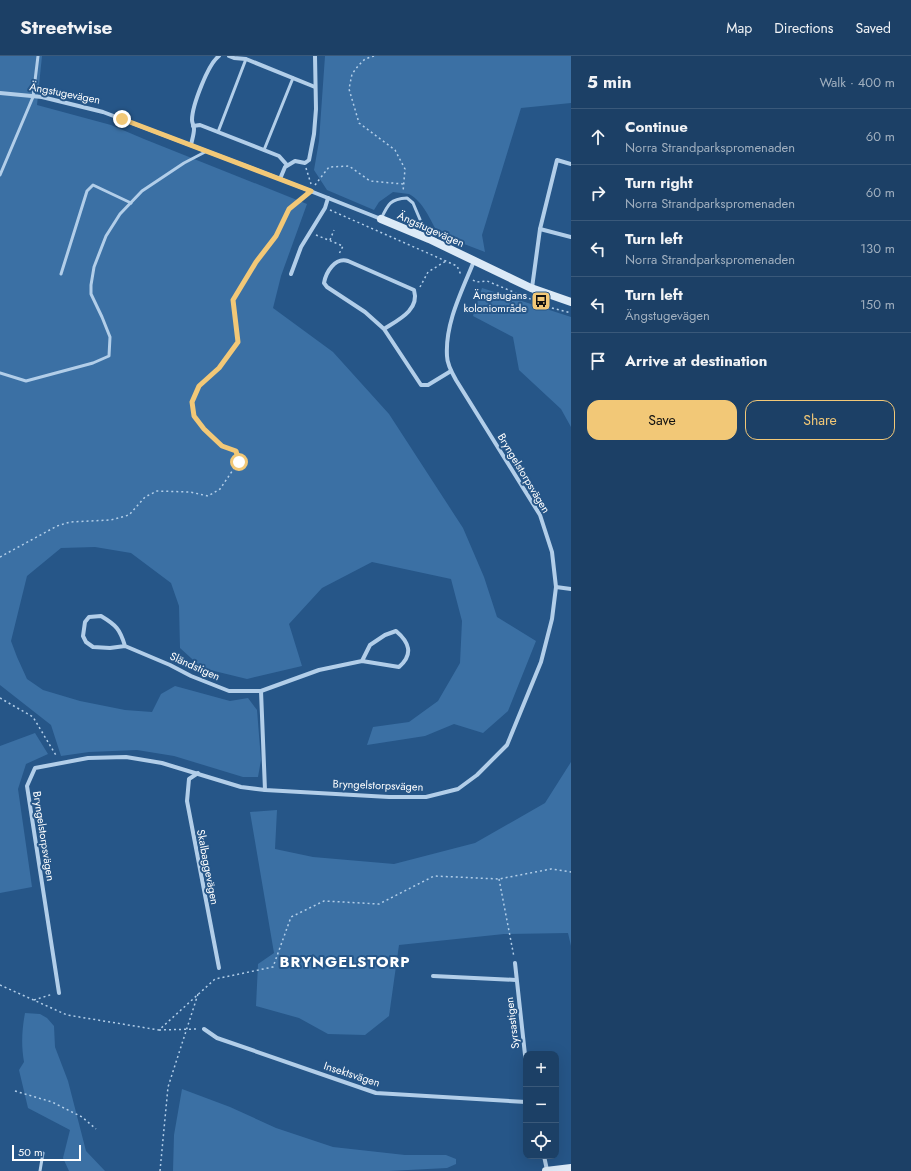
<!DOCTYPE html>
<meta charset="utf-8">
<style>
:root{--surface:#1c4066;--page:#294b6f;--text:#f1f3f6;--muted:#a0afbf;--line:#3a597a;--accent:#f2c877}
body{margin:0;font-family:Jost,sans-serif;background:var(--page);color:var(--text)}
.controls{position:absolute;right:12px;bottom:12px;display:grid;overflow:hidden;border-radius:8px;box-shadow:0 4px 16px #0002}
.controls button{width:36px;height:36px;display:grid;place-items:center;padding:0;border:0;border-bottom:1px solid var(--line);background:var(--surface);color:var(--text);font:20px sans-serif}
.scale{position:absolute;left:12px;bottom:10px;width:69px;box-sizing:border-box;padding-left:4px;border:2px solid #fff;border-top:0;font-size:11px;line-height:14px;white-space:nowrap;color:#fff;-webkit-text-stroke:3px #265688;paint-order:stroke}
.stop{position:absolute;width:12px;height:12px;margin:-9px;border:3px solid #f2c877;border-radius:50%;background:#fff}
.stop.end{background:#f2c877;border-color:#fff;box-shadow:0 1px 4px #0008}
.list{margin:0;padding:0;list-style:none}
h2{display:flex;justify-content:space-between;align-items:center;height:52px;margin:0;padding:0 16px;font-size:17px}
h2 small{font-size:13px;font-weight:400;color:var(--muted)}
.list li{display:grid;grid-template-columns:26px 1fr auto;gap:12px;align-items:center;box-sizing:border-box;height:56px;padding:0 16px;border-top:1px solid var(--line)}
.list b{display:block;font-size:15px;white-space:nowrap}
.list p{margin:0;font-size:13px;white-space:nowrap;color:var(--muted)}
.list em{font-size:13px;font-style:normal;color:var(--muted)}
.actions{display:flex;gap:8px;padding:12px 16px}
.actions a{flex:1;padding:9px 0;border:1px solid var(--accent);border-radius:12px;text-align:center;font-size:14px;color:var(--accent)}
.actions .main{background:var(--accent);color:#111}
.icon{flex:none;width:22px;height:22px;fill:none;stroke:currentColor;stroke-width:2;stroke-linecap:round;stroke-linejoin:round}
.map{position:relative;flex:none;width:571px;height:1115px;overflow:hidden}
header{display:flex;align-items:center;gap:24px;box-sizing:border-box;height:56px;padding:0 20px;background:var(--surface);border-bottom:1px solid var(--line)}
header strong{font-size:19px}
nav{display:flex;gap:22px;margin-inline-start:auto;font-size:14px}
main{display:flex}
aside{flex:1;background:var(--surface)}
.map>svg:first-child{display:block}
.green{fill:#3b70a4}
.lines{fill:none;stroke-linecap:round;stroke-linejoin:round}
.path{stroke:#b2cee9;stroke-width:1.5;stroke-dasharray:2 3;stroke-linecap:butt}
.lane{stroke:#b2cee9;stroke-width:3}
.street{stroke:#b2cee9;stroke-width:4}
.secondary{stroke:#dceaf7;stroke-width:8}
.route{stroke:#f2c877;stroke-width:5}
.labels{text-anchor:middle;stroke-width:4;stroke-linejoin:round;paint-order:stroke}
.street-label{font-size:11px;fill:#fff;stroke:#265688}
.poi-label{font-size:11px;fill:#fff;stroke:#265688;text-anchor:end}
.district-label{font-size:15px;font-weight:bold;letter-spacing:1px;fill:#fff;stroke:#265688}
</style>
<header>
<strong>Streetwise</strong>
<nav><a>Map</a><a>Directions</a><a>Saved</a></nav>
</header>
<main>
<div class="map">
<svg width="571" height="1115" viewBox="0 0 571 1115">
<rect width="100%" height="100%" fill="#265688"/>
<g class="green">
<polygon points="0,0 42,0 37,49 111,69 144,83 307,148 281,220 273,252 333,296 389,358 463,472 484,521 497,561 536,585 508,655 483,677 454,668 425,680 367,689 373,671 409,666 438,645 460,607 462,565 451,523 372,506 322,532 289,568 302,610 247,623 202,612 180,592 179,550 171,527 131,497 95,491 61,492 27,520 11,585 17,601 27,623 43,634 80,645 125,654 152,656 161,638 175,630 230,645 248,642 257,654 261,704 258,721 243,721 174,700 137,694 89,696 61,700 51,669 0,629"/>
<path d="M325,0h246v47l-50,5 -39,127 3,17 -47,-18c-7,-13 -15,-33 -29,-40 -5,-1 -11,-1 -16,-2l-14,10 -5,8 -47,-20 -13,-20 5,-29z"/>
<polygon points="482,232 571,261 571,371 561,353 519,314 513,281 473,260"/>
<polygon points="35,677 48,698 26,708 18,733 32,831 0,837 0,690"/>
<polygon points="571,706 571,890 568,877 504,878 399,889 389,960 365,979 328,978 299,962 256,950 258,908 274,897 250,756 277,754 275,793 313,801 394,808 475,787 545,747"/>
<path d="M25,957l15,1 7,4 7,8 1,21 13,34 18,70 19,20h-36l-6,-13 7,-28 -42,-22 -9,-38 5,-8c-3,-17 -2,-33 1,-49z"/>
<polygon points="182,1033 230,1051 276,1072 333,1091 405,1099 446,1099 456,1103 456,1108 447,1112 389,1115 173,1115 174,1079"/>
</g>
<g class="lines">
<g class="path">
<polyline points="374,0 365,3 358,10 352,18 349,33 359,67 395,94 405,113 403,136"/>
<polyline points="306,112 311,128"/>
<polyline points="315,129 329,111 349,110 370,125 403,128"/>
<polyline points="330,154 457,210 461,219"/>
<polyline points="316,179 343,190 339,198"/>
<polyline points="330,184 334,174"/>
<polyline points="473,224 476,226 487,225 552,252 571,257"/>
<polyline points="420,231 428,216 446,205"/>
<polyline points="0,501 57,470 70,466 111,464 129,459 145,441 157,435 190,436 208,440 220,433 239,405 236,395 222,390 204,373 194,360 192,346 199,330 219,312 238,287 233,244 256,206 276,180 289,153 304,140"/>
<polyline points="0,642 33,661 57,701"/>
<polyline points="499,823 514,901"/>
<polyline points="0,929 67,959 159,974 215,923 273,911 291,861 324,845 379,848 434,820 499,823 551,813 571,816"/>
<polyline points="34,944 53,938"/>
<polyline points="159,974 197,973"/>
<polyline points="15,1035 52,1046 82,1061 96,1073"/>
<polyline points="160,1115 168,1031 198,938"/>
</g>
<g class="lane">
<polyline points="218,76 246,3"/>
<polyline points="264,94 293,22"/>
<polyline points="0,119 33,41 38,0"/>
<path d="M381,163c7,-15 9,-20 26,-21l6,5 14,33"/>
<polyline points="61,218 87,135 93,129 131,147"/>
<polyline points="0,317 26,325 93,307 109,300 110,281 102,261 91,238 91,229 94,211 106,180 120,158 142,135 184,107 207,95"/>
<polyline points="40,1115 43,1097"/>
</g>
<g class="street">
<polyline points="229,0 234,2 246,3 315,31"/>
<polyline points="0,37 42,41 103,56 280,123 381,163"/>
<polyline points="193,70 200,69 279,100 287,109"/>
<path d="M191,89c1,-5 3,-11 3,-16 0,-3 -2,-6 -2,-9 0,-14 16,-56 27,-64"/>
<polyline points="280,123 285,111 295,105 305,107 309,104 314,78 316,53 315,0"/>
<polyline points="540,173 571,181"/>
<polyline points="291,218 301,191 325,152 328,142"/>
<polyline points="532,232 540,173 557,104 571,108"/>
<path d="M384,273l-19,-17 -38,-25 -3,-4c2,-11 11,-26 24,-22l66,29c6,20 -16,30 -30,39l37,56h7l23,-14"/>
<polyline points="556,531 571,533"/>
<path d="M125,590c-5,-17 -9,-21 -24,-30l-12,1 -4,5 -2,14 3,6 7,5 17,1 15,-2 45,19 21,11 38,15h32l58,-21 43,-9 37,6c15,-13 10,-25 -3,-36l-11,4 -15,10 -8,16"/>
<polyline points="261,635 265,734"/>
<polyline points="198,717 189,723 187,745 219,912"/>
<polyline points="515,907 526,1008"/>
<polyline points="433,920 516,924"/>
<path d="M59,937l-32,-207 8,-18 53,-10 38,-1 36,6 79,24 24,3 124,7h37l32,-8 19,-14 30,-30 34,-83 11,-43 4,-32 -4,-35 -12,-37 -84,-135c-4,-7 -9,-16 -9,-24 -2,-33 15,-65 27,-95"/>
<polyline points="204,973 217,982 376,1037 526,1046"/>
<polyline points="544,1100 547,1114"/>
</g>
<g class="secondary">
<polyline points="381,163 429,183 531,232 571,246"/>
<polyline points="546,1115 571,1112"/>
</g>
</g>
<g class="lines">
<polyline class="route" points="122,63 311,135 289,153 276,180 256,206 233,244 238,286 219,312 199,330 192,346 194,360 204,373 222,390 236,395 239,406"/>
</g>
<defs>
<symbol id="bus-square" viewBox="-11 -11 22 22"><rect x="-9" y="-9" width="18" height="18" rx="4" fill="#f2c877" stroke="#265688"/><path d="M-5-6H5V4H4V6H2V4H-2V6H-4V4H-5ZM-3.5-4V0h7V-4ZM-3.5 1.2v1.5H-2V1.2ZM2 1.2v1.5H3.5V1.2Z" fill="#111"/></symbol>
</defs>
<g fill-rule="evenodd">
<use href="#bus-square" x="530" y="234" width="22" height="22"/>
</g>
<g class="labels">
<g class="street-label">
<text transform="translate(65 37) rotate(11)" y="4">Ängstugevägen</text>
<text transform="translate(431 173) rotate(24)" y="4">Ängstugevägen</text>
<text transform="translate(524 417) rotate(59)" y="4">Bryngelstorpsvägen</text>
<text transform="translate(195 610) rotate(24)" y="4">Sländstigen</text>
<text transform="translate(378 729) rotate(2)" y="4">Bryngelstorpsvägen</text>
<text transform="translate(44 780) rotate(81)" y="4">Bryngelstorpsvägen</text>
<text transform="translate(208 811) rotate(79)" y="4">Skalbaggevägen</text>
<text transform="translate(512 967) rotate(-97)" y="4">Syrsastigen</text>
<text transform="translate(352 1018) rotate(18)" y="4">Insektsvägen</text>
</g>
<g class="poi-label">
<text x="527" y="243">Ängstugans<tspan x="527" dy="13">koloniområde</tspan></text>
</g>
<g class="district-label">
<text x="345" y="911">BRYNGELSTORP</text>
</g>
</g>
</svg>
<div class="controls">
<button>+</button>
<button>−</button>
<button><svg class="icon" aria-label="locate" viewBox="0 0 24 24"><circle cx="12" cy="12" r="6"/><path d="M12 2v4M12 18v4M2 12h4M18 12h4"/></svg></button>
</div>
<div class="scale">50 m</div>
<div class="stop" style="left:239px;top:406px"></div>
<div class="stop end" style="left:122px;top:63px"></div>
</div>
<aside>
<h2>5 min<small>Walk · 400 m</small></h2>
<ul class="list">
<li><svg class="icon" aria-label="ahead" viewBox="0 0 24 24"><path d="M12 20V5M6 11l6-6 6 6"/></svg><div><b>Continue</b><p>Norra Strandparkspromenaden</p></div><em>60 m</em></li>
<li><svg class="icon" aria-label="right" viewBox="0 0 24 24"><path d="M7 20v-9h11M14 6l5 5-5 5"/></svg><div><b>Turn right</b><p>Norra Strandparkspromenaden</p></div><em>60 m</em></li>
<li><svg class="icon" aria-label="left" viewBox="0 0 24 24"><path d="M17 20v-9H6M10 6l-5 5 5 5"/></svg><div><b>Turn left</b><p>Norra Strandparkspromenaden</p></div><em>130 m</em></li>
<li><svg class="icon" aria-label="left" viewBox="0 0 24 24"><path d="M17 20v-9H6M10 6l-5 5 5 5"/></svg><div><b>Turn left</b><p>Ängstugevägen</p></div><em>150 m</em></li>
<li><svg class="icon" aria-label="arrive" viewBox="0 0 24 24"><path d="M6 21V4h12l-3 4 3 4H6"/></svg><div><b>Arrive at destination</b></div></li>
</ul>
<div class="actions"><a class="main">Save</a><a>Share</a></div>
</aside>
</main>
